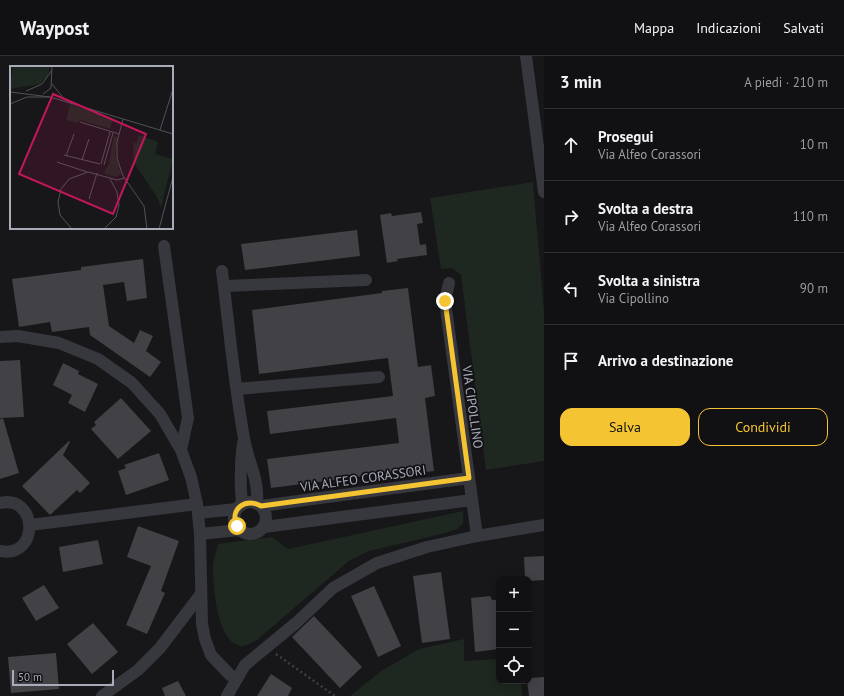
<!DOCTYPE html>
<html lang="it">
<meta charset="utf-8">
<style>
:root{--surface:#111013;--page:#1e1e21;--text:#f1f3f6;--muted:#9c9da0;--line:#303033;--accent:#f5c432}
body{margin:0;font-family:"PT Sans",sans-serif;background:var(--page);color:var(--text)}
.controls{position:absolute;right:12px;bottom:12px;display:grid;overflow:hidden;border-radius:8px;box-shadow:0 2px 10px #0003}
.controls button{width:36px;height:36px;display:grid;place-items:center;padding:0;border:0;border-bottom:1px solid var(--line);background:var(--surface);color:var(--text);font:20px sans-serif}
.scale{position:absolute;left:12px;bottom:10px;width:102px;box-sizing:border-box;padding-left:4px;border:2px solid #a8acb9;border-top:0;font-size:11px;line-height:14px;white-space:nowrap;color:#a8acb9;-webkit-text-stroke:3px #121114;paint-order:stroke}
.stop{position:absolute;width:12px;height:12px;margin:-9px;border:3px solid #f5c432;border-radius:50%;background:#fff}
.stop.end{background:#f5c432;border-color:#fff;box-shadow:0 1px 4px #0008}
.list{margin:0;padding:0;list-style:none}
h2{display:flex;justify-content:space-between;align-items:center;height:52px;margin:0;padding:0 16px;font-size:17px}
h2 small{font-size:13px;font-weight:400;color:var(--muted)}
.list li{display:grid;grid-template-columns:26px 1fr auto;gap:12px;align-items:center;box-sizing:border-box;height:72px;padding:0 16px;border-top:1px solid var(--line)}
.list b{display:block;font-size:15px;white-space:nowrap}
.list p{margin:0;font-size:13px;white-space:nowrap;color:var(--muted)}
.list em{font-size:13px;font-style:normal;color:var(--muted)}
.actions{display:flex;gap:8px;padding:12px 16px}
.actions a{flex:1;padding:9px 0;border:1px solid var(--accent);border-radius:12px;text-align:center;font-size:14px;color:var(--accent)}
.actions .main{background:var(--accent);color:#111}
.icon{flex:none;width:22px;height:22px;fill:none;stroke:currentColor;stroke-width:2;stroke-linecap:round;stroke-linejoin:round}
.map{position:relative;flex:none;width:544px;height:640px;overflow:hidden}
header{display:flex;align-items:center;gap:24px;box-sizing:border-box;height:56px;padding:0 20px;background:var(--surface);border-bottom:1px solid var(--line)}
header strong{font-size:19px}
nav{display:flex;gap:22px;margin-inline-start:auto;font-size:14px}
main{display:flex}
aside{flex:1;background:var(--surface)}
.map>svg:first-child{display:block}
.green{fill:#1e2720}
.building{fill:#414146}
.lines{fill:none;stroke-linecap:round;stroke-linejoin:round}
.path{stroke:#3d3f45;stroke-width:2.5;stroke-dasharray:2 3;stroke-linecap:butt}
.street{stroke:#37383e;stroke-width:12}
.route{stroke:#f5c432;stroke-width:5}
.labels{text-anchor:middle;stroke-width:3.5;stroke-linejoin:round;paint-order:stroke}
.street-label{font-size:13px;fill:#a8acb9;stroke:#121114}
.inset-road{fill:none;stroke:#515259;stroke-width:1}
.view{fill:#c2185b;fill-opacity:0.15;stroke:#c2185b;stroke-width:2}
.inset-edge{fill:none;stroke:#a8acb9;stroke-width:2}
</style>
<header>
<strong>Waypost</strong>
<nav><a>Mappa</a><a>Indicazioni</a><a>Salvati</a></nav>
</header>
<main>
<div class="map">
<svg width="544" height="640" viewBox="0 0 544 640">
<rect width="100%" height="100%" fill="#171619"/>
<g class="green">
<polygon points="533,126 544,255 544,405 486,414 461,219 452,212 441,213 430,142"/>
<path d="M463,455v12l-6,6 -11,4 -77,18 -20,10 -91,78c-5,3 -11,7 -17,7 -24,-3 -28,-60 -28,-78 0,-7 3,-16 5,-24l54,-7 16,12z"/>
<polygon points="464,583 464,605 499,603 499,625 521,625 522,640 350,640 381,615 419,593"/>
</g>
<g class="building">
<polygon points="421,156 423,167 417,168 420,189 426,188 427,199 397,203 398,205 387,207 380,159 391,157 392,160"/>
<polygon points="357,174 360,200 245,214 241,188"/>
<polygon points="143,203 147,242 127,245 124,226 103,229 109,270 134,287 140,274 153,280 146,295 161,306 150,321 90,279 89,271 52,276 50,266 19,271 12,223 81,214 81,211"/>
<polygon points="408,232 418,311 431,309 435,340 425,342 434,415 404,419 403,415 271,432 267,403 399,387 396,362 270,378 267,355 393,340 388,302 259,318 252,254 382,237 382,235"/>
<polygon points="20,304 24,361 0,362 0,305"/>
<polygon points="63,307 79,315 78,318 98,328 85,356 68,347 72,339 53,329"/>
<polygon points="121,342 151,375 118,403 91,373 96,369 94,366"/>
<polygon points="3,362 19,417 0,423 0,363"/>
<polygon points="69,385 70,386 63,399 90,427 80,437 77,434 50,459 22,430"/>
<polygon points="159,397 169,424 126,439 118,415 126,412 124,409"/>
<polygon points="138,470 179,485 161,535 165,537 147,578 126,569 151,510 127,501"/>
<polygon points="98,484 103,508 63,516 59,491"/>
<polygon points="544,500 544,524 529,525 529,523 525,523 524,501"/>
<polygon points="441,516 450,583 422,587 413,520"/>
<polygon points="44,529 59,552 36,565 22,542"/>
<polygon points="374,530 401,590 378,601 351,540"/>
<polygon points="490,540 492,544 499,544 499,593 475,596 471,542"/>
<polygon points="314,560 362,611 340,632 292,581"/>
<polygon points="93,567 118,596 92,618 67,588"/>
<polygon points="56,597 59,633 11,637 8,601"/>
<polygon points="271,618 292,632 288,640 257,640"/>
<polygon points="544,621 544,640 529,640 527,625 529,625 529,622"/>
<polygon points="178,625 186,640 165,640 162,632"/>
</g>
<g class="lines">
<polyline class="path" points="276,598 335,640"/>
<g class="street">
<polyline points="526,0 544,136"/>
<polyline points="164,190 188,362 181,394"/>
<path d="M222,215c7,55 12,112 22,167 4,25 15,39 13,66"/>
<polyline points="449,227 445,245 477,480"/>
<polyline points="224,230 366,224"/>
<polyline points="0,281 18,280 59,287 98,303 132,327 160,358 181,394 191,421 197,448 200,478 202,568 205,583 211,599 229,618 236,623"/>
<polyline points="237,333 379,321"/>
<circle cx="250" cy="462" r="16"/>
<path d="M0,447c38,-9 40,56 0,48"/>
<path d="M242,449c-2,-22 -2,-41 1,-62"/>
<polyline points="261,450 469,422"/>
<polyline points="198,457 237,453"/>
<polyline points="30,469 197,448"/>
<polyline points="264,471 472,444"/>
<polyline points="200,478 239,474"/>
<polyline points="102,640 138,614 160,592 201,538"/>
<polyline points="227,640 245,609 296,567 333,532 377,507 427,491 477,480 544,469"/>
</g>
</g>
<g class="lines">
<path class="route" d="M237,470c-8,-17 9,-29 24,-20l208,-28 -24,-177"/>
</g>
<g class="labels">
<g class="street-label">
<text transform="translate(473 351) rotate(82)" y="5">VIA CIPOLLINO</text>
<text transform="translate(363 422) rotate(-8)" y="5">VIA ALFEO CORASSORI</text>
</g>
</g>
<g transform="translate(10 10)">
<rect width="163" height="163" fill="#171619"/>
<path d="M3,0h37l-2,9 -8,9 -30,5zM60,38l43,14 -3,11 -30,-9 -2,3 -12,-3zM104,69l3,2 -2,17 6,20 -5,3 -12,-4 5,-10zM129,69l19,7 -3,12 18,5 -12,49 -4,-11 -23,-34 -1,-21 3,2z" fill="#1e2720"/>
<path class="inset-road" d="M42,18l13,16M16,25l16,-7 10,-14M0,26l40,5 123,37M33,28l8,-6 1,-22M0,38l17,-7h23M113,53l-6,23v16l6,18 21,30 3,23M70,56l39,12M150,64l13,-41M54,89l36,9M56,90l8,-22M72,94l7,-21M47,96l30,10M91,98l9,-32M94,99l9,-32M79,133l8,-26M62,163l-12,-14 -2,-13 3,-13 8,-10 19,-7 29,8 8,-2M94,163l12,-12 3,-12 -2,-13 -7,-13M149,163l14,-52"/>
<path class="view" d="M43,28l93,40 -33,80 -94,-40z"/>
<rect width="163" height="163" class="inset-edge"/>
</g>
</svg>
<div class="controls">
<button>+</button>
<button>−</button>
<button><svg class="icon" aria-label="locate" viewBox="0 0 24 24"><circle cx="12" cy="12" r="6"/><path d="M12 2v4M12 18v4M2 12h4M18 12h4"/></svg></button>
</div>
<div class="scale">50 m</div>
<div class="stop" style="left:237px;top:470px"></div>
<div class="stop end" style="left:445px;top:245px"></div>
</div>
<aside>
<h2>3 min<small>A piedi · 210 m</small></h2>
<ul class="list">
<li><svg class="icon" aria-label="ahead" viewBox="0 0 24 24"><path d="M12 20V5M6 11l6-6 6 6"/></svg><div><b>Prosegui</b><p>Via Alfeo Corassori</p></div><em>10 m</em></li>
<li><svg class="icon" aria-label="right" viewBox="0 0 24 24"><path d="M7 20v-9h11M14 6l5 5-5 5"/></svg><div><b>Svolta a destra</b><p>Via Alfeo Corassori</p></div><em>110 m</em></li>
<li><svg class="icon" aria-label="left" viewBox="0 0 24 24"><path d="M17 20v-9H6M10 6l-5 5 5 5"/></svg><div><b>Svolta a sinistra</b><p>Via Cipollino</p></div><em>90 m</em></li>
<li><svg class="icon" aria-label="arrive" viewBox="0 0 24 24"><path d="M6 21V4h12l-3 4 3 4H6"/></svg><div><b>Arrivo a destinazione</b></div></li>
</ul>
<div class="actions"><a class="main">Salva</a><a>Condividi</a></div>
</aside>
</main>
